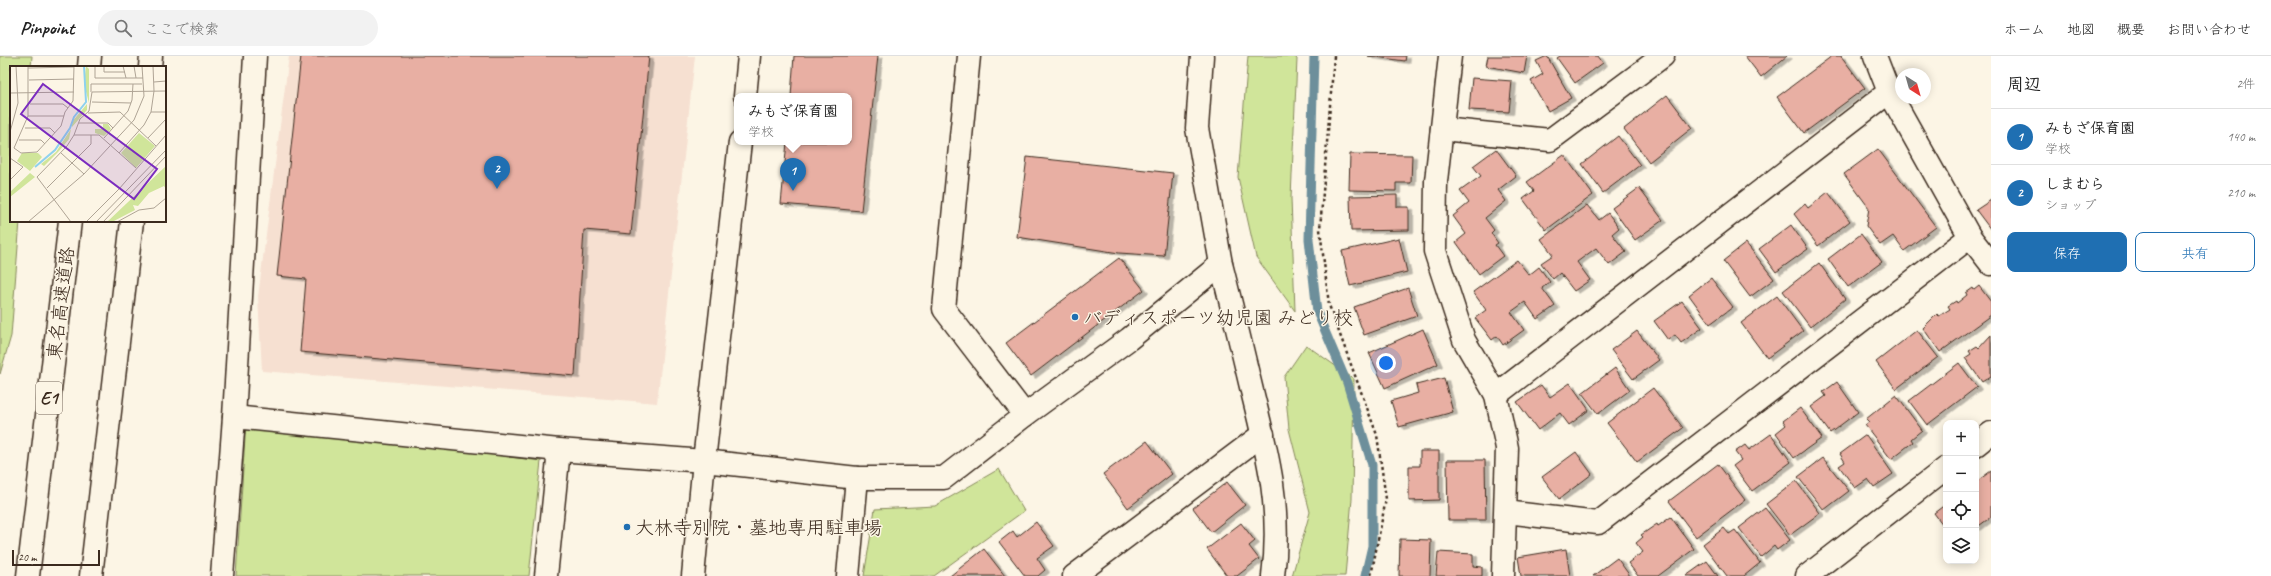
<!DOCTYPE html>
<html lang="ja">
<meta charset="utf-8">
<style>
:root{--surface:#fff;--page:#f2f2f2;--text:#222;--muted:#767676;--line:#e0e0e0;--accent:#1f6fb2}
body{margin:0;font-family:Caveat,"Klee One",sans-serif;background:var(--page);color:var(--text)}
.controls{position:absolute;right:12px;bottom:12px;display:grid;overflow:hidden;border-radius:8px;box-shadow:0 2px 10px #0003}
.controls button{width:36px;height:36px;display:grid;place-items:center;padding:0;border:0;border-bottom:1px solid var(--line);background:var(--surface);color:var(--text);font:20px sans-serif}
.compass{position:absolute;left:1895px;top:12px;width:36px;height:36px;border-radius:50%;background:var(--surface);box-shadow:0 2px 10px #0003;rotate:143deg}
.scale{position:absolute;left:12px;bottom:10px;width:88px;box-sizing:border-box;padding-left:4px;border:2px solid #3b2a1e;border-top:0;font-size:11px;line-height:14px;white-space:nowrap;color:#3b2a1e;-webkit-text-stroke:3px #fcf5e5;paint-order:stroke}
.you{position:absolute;left:1386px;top:307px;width:14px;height:14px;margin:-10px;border:3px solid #fff;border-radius:50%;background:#1a73e8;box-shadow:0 0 0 6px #1a73e833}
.badge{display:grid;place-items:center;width:26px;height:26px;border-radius:50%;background:var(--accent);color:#fff;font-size:13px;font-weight:700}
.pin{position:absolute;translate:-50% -33px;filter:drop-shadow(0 1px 2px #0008)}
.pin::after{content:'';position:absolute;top:21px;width:14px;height:12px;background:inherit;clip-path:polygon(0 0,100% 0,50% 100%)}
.popup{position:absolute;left:734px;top:37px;width:118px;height:52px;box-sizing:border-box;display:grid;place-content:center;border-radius:8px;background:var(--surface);filter:drop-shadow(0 1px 3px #0005);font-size:13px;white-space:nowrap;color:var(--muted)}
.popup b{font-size:15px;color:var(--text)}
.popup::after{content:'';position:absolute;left:50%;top:100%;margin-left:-8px;border:8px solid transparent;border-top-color:var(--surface)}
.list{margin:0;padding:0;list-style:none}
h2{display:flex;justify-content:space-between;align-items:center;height:52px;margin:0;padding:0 16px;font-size:17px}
h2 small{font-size:13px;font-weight:400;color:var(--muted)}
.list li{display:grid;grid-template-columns:26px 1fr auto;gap:12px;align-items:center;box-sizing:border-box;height:56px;padding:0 16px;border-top:1px solid var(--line)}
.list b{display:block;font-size:15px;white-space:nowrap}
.list p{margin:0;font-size:13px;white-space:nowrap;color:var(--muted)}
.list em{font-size:13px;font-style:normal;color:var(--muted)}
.actions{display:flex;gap:8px;padding:12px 16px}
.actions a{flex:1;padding:9px 0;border:1px solid var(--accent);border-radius:8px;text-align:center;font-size:14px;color:var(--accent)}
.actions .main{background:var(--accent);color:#fff}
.icon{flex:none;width:22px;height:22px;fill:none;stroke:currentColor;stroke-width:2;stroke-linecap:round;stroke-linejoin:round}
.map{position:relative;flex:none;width:1991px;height:520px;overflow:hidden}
header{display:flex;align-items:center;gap:24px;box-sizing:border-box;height:56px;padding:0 20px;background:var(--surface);border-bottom:1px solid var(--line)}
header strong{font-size:19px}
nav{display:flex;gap:22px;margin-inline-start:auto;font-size:14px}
.search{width:280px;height:36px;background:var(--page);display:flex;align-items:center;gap:10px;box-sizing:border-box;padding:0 14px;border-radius:22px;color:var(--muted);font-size:15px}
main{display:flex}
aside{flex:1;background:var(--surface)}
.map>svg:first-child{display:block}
.built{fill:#f6e0d1}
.green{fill:#d0e59a;stroke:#86885c}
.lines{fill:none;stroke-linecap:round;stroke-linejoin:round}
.stream{stroke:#6d8f9b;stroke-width:9}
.building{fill:#e8afa3;stroke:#3b2a1e;filter:url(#shadow)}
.minor-casing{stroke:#3b2a1e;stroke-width:25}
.tertiary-casing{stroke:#3b2a1e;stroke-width:25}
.motorway-casing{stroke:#3b2a1e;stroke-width:25}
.path{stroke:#3b2a1e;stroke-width:2.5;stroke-dasharray:3 3;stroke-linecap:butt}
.minor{stroke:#fcf5e5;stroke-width:22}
.tertiary{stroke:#fcf5e5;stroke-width:22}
.motorway{stroke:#fcf5e5;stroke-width:22}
.poi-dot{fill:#1f6fb2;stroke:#fcf5e5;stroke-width:1.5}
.labels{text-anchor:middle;stroke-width:3;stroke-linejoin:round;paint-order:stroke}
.shield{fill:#fcf5e5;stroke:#75675a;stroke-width:1}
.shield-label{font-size:18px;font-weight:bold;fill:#3b2a1e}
.street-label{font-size:19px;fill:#3b2a1e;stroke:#fcf5e5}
.poi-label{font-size:19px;fill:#3b2a1e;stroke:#fcf5e5;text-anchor:start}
.inset-river{fill:none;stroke:#8ed2ef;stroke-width:2}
.inset-road{fill:none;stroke:#afa495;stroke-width:1}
.view{fill:#7b2cbf;fill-opacity:0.15;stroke:#7b2cbf;stroke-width:2}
.inset-edge{fill:none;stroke:#3b2a1e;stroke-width:2}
</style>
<header>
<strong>Pinpoint</strong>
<div class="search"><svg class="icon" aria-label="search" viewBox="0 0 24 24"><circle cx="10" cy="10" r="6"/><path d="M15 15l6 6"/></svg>ここで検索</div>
<nav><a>ホーム</a><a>地図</a><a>概要</a><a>お問い合わせ</a></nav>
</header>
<main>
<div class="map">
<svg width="1991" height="520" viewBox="0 0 1991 520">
<defs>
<filter id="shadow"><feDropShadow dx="4.5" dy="2.5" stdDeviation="0" flood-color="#0004"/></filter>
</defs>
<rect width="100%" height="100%" fill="#fcf5e5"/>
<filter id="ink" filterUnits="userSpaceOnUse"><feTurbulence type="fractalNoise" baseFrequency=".025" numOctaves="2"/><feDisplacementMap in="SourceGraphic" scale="8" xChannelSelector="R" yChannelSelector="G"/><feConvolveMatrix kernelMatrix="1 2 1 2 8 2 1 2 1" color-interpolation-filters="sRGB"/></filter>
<g filter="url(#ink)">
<polygon class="built" points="289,0 695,0 657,347 262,315 258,241"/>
<g class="green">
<polygon points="0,0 32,0 31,11 11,11 11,165 20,165 11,280 0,318"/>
<polygon points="1248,0 1294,0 1297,3 1291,142 1295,255 1256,201 1238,121"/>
<polygon points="1306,289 1354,323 1352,443 1345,520 1292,520 1310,456 1289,373 1284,321"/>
<polygon points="246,367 541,405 529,520 236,520"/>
<polygon points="999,413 1024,455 934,520 864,520 875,453 935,450"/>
</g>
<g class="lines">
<polyline class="stream" points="1314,0 1309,183 1317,256 1347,327 1372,409 1372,490 1365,520"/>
</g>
<g class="building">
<polygon points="301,0 649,0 631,178 584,174 575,320 300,296 306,223 277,220"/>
<polygon points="794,0 878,0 861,155 781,148 787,86 849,86 849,40 791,40"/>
<polygon points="1368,0 1406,0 1405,5"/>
<polygon points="1488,0 1527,0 1524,17 1486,10"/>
<polygon points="1547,0 1571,42 1548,55 1531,25 1543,18 1536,5"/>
<polygon points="1560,0 1598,0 1603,7 1575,27 1557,2"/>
<polygon points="1745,0 1787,0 1761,21"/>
<polygon points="1832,0 1841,0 1865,32 1804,77 1777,41"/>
<polygon points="1472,22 1512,25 1509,56 1469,54"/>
<polygon points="1667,39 1692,72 1649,106 1624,73"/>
<polygon points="1618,80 1640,109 1603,137 1582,108"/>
<polygon points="1496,93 1516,120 1498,134 1506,145 1485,162 1494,174 1491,177 1498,187 1495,189 1503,200 1479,218 1456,186 1466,178 1453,160 1469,147 1460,135 1481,120 1473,110"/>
<polygon points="1878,93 1936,171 1904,195 1893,180 1880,189 1866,170 1869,152 1844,118"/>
<polygon points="1350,98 1412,99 1411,127 1396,127 1396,135 1349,134"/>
<polygon points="1564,99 1593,139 1546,174 1523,143 1534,135 1527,126"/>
<polygon points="1027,101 1173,117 1164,200 1119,197 1017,181"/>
<polygon points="1639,132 1663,164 1635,184 1612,152"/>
<polygon points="1828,136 1850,165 1818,190 1794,158 1805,148 1808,152"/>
<polygon points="1397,139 1397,151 1409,151 1409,174 1351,175 1350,140"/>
<polygon points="1991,144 1991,174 1976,154"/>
<polygon points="1587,149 1599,164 1608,157 1619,172 1612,178 1626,196 1609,209 1596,192 1577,206 1590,224 1574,235 1560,217 1553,223 1541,207 1553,199 1541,183"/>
<polygon points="1791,169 1808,193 1776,216 1759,193"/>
<polygon points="1861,178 1882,206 1848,231 1828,203"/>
<polygon points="1399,182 1407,216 1350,230 1342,195"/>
<polygon points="1746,187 1774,223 1750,241 1723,205"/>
<polygon points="1119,202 1144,234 1031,320 1006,287"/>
<polygon points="1517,204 1529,219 1539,211 1550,226 1542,232 1555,250 1537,263 1525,246 1511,256 1524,274 1503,289 1497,280 1492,284 1475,262 1486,254 1473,236"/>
<polygon points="1819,207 1845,243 1810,271 1783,235"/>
<polygon points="1711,222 1733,251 1710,268 1689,239"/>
<polygon points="1979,230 1991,246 1991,259 1940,296 1923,272 1937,258 1939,260 1950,253 1948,250 1956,245 1957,247 1967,239 1966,237 1973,232 1974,234"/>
<polygon points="1408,232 1417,260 1364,279 1354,251"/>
<polygon points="1777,240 1803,275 1767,302 1741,267"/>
<polygon points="1682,245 1702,272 1681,287 1675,279 1668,284 1654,265"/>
<polygon points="1423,273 1438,308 1385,332 1369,297"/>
<polygon points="1917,274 1938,301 1896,333 1876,306"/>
<polygon points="1637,275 1659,304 1633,323 1611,294"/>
<polygon points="1991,279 1991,320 1982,326 1965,302 1971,298 1969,295 1977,290 1979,292"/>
<polygon points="1959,307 1977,331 1927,369 1909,345"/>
<polygon points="1615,312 1630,334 1598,358 1582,337"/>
<polygon points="1444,322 1453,356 1399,371 1391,345 1418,337 1416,329"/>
<polygon points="1837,326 1858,356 1830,377 1811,351 1826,340 1823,336"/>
<polygon points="1570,327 1589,354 1569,369 1560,357 1538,374 1517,346 1541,329 1550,341"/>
<polygon points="1653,332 1683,372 1637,406 1607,367"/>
<polygon points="1896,339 1922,374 1911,383 1913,386 1891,403 1865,369 1869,366 1866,363"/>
<polygon points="1800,352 1822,382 1794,402 1776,377 1786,369 1783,365"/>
<polygon points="1771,378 1791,406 1752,435 1733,410 1741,404 1735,396 1745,389 1749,394"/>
<polygon points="1866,379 1893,418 1874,431 1868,423 1855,432 1839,410 1845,406 1840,398"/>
<polygon points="1147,385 1172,418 1128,452 1103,418"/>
<polygon points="1420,395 1439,395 1439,444 1409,445 1409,410 1420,410"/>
<polygon points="1576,396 1592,418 1559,443 1542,421"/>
<polygon points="1823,402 1849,435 1824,454 1798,421"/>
<polygon points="1447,404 1485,404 1486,464 1448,464"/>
<polygon points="1718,408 1745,444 1696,481 1669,445"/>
<polygon points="1991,415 1991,461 1976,472 1976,426"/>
<polygon points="1796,425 1820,457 1790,479 1766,448"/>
<polygon points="1227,426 1245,449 1211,476 1193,452"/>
<polygon points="1946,448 1946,473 1934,457"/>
<polygon points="1765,452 1790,484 1777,494 1774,490 1761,501 1739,472"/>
<polygon points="1671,461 1694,493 1658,520 1638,520 1628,507 1643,496 1636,487 1643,481 1641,479 1657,468 1658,470"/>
<polygon points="1036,466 1054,490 1037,502 1045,514 1038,520 1025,520 999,486 1013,475 1017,481"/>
<polygon points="1241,467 1255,485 1249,490 1259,503 1237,520 1227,520 1207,493"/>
<polygon points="1724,472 1729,478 1735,474 1760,507 1744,520 1727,520 1703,488"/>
<polygon points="1400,483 1431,484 1430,520 1399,520"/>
<polygon points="984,493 1005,520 950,520"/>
<polygon points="1566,493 1570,520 1521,520 1518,501"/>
<polygon points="1438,496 1473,498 1473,510 1482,511 1482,520 1436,520"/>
<polygon points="1617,502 1630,520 1593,520"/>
<polygon points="1707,505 1718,520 1686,520"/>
</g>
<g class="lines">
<defs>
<g id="minor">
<polyline points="969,0 944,253 1025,359"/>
<polyline points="1450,0 1436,125 1435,195 1464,284 1496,339 1507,392 1503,520"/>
<polyline points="1875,0 1889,36 1970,181 1991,208"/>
<polyline points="1442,73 1550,84 1663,0"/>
<path d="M1221,208c11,43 21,85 31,127 16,64 30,119 21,185"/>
<polyline points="1496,339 1889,36"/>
<polyline points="234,361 559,394 704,405 857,422 944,422 1025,359 1129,283 1221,208 1197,72 1202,0"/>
<polyline points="1976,389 1991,377"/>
<polyline points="1506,456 1598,467 1970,181"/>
<polyline points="222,520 234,361 255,0"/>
<polyline points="546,520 559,394"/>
<polyline points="848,520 857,422"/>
<polyline points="1074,520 1263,378"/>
<polyline points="1807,520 1946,412"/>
</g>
<g id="tertiary">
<polyline points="745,40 749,0"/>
<polyline points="693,520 704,405 740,86"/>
</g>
<g id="motorway">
<polyline points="89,11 90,0"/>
<polyline points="150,11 151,0"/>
<polyline points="28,520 70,165"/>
<polyline points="91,520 132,165"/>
</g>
</defs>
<use href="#minor" class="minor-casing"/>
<use href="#tertiary" class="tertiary-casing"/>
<use href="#motorway" class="motorway-casing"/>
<polyline class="path" points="1334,0 1320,173 1329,249 1377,379 1386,443 1371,520"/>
<use href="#minor" class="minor"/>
<use href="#tertiary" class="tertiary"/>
<use href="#motorway" class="motorway"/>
</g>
</g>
<g class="poi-dot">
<circle cx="1075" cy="261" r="4"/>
<circle cx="627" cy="471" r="4"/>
</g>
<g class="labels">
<rect class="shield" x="36" y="326" width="26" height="32" rx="3"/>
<g class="shield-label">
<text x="49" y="348">E1</text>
</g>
<g class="street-label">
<text transform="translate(60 247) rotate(-83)" y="7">東名高速道路</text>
</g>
<g class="poi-label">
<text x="1083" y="268">バディスポーツ幼児園 みどり校</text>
<text x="635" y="478">大林寺別院・墓地専用駐車場</text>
</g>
</g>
<g transform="translate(10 10)">
<rect width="156" height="156" fill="#fcf5e5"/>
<path d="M76,0l3,3v34l-5,-19zM77,38v6l-15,17 -1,-4zM93,58h5l3,5 -7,7 -9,-3v-4h8zM61,63l-2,10 -10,12 -15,15 -3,-2 15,-12zM129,67l16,13 -19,22 -15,-15zM12,87h16l4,4 -12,14 -13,-10zM156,100v23l-2,-3 -15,7 -11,13 -5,-1 2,5 -23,12h-5zM20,107l5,4 -25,20v-5z" fill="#d0e59a"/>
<path class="inset-river" d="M25,101l20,-17 15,-22 4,-11 12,-15 -2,-36"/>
<path class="inset-road" d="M18,0v50l-14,32 7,5 16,-1 24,-26 4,-14 8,-11 1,-35M85,0v12h48M94,0v6h21M113,0l3,12M124,0l2,12M18,2l46,-1M19,14l45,-1M144,16l12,-1M81,26v-8h51M0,27l64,-1M82,36l39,1M20,38h33l5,4M141,46h15M78,47l32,-1 36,34M18,50h36M69,57h29l5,5M15,62h25l5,5M0,66l8,-29 -2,-37M64,69l6,-16 9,-8 3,-19 74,-1M94,72l24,-27 4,-11 1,-16M138,72l18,-19M9,74h22l4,4M51,87l23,21M109,87l25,-28 7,-13 3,-21 -1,-25M0,92l13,9 -13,13M37,122l44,-44v-9M18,156l56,-48 50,-54 10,-24 -2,-30M61,156l-34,-45 30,-31 7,-11h25l37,33M76,156l33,-33 47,-54M86,156l70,-72M93,156l63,-66M107,156l22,-12 15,-2 12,-10"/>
<path class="view" d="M33,18l114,85 -23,30 -113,-85z"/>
<rect width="156" height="156" class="inset-edge"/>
</g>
</svg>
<div class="controls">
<button>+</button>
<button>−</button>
<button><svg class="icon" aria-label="locate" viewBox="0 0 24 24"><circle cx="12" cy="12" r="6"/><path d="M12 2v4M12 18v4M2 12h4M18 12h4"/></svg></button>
<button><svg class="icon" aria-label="layers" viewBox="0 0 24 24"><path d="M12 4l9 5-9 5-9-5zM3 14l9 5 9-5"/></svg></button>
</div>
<svg class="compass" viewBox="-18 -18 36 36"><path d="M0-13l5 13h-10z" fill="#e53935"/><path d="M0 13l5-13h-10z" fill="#767676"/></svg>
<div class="scale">20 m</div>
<div class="you"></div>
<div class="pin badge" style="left:793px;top:135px">1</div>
<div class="popup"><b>みもざ保育園</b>学校</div>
<div class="pin badge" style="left:497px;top:133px">2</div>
</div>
<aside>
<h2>周辺<small>2件</small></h2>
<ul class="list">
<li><span class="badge">1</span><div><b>みもざ保育園</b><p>学校</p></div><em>140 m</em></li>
<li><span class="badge">2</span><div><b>しまむら</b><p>ショップ</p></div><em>210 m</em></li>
</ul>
<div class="actions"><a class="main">保存</a><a>共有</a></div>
</aside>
</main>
